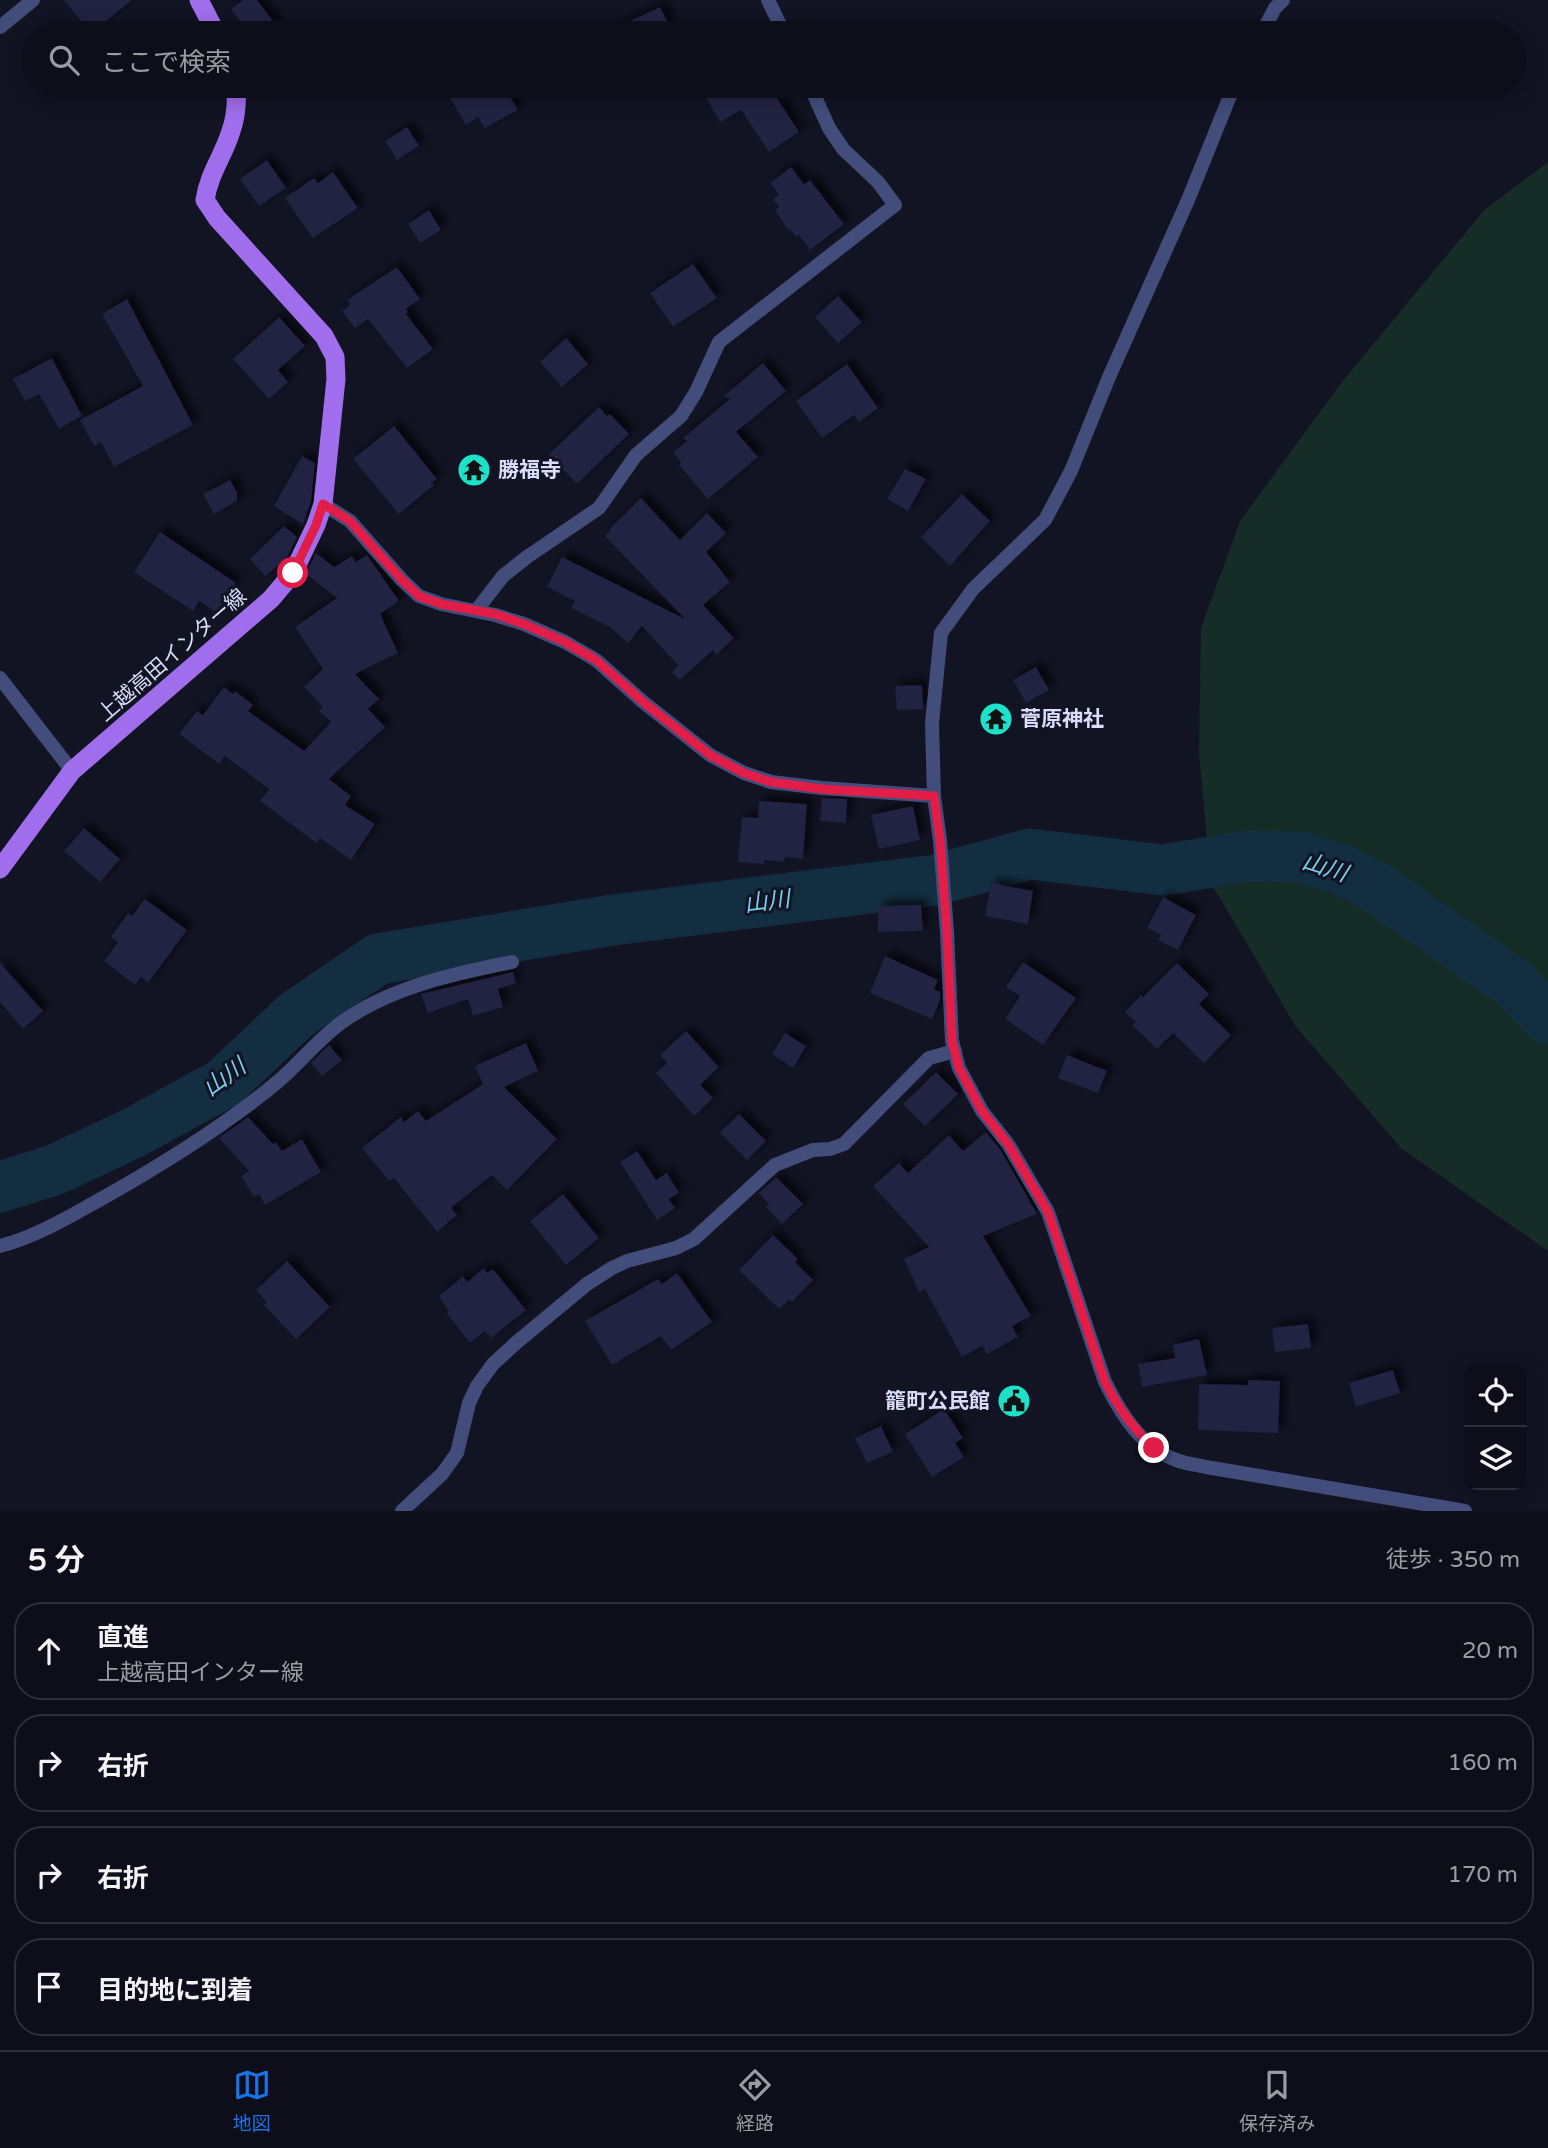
<!DOCTYPE html>
<html lang="ja">
<meta charset="utf-8">
<style>
:root{--surface:#0e0e1a;--page:#1c1c27;--text:#f1f3f6;--muted:#9b9ca2;--line:#2e2e39;--accent:#1a73e8}
body{margin:0;font-family:"Varela Round","Noto Sans JP",sans-serif;background:var(--page);color:var(--text)}
.controls{position:absolute;right:21px;bottom:21px;display:grid;overflow:hidden;border-radius:14px;box-shadow:0 4px 18px #0003}
.controls button{width:63px;height:63px;display:grid;place-items:center;padding:0;border:0;border-bottom:2px solid var(--line);background:var(--surface);color:var(--text);font:35px sans-serif}
.stop{position:absolute;width:21px;height:21px;margin:-16px;border:5px solid #e11d48;border-radius:50%;background:#fff}
.stop.end{background:#e11d48;border-color:#fff;box-shadow:0 2px 7px #0008}
.list{margin:0;padding:0;list-style:none}
h2{display:flex;justify-content:space-between;align-items:center;height:91px;margin:0;padding:0 28px;font-size:30px}
h2 small{font-size:23px;font-weight:400;color:var(--muted)}
.list li{display:grid;grid-template-columns:46px 1fr auto;gap:21px;align-items:center;box-sizing:border-box;height:98px;margin:0 14px 14px;padding:0 14px;border:2px solid var(--line);border-radius:28px}
.list b{display:block;font-size:26px;white-space:nowrap}
.list p{margin:0;font-size:23px;white-space:nowrap;color:var(--muted)}
.list em{font-size:23px;font-style:normal;color:var(--muted)}
.icon{flex:none;width:38px;height:38px;fill:none;stroke:currentColor;stroke-width:2;stroke-linecap:round;stroke-linejoin:round}
.map{position:relative;flex:none;width:1548px;height:1511px;overflow:hidden}
.search{position:absolute;background:var(--surface);box-shadow:0 4px 18px #0003;left:21px;right:21px;top:21px;height:77px;display:flex;align-items:center;gap:18px;box-sizing:border-box;padding:0 24px;border-radius:38px;color:var(--muted);font-size:26px}
.sheet{height:539px;background:var(--surface)}
nav{display:flex;justify-content:space-around;align-items:center;box-sizing:border-box;height:98px;border-top:2px solid var(--line);background:var(--surface);font-size:19px;color:var(--muted)}
nav a{display:grid;justify-items:center;gap:4px}
nav .on{color:var(--accent)}
.map>svg:first-child{display:block}
.green{fill:#152d26}
.lines{fill:none;stroke-linecap:round;stroke-linejoin:round}
.river{stroke:#132e41;stroke-width:51}
.building{fill:#202142;filter:url(#shadow)}
.service{stroke:#424d7c;stroke-width:14}
.minor{stroke:#424d7c;stroke-width:14}
.primary{stroke:#a06eec;stroke-width:19}
.route{stroke:#e11d48;stroke-width:9}
.labels{text-anchor:middle;stroke-width:6;stroke-linejoin:round;paint-order:stroke}
.poi-label{font-size:21px;font-weight:bold;fill:#d9ddfa;stroke:#121323;text-anchor:start}
.street-label{font-size:21px;fill:#d9ddfa;stroke:#121323}
.water-label{font-size:23px;font-style:italic;fill:#74d1ed;stroke:#121323}
</style>
<div class="map">
<svg width="1548" height="1511" viewBox="0 0 1548 1511">
<defs>
<filter id="shadow"><feDropShadow dx="6" dy="-6" stdDeviation="3.5" flood-color="#0009"/></filter>
</defs>
<rect width="100%" height="100%" fill="#121323"/>
<polygon class="green" points="1548,162 1548,1251 1402,1149 1296,1027 1211,883 1199,752 1201,628 1240,521 1342,382 1485,209"/>
<g class="lines">
<polyline class="river" points="0,1187 54,1170 133,1133 224,1083 296,1015 378,959 613,920 935,880 1030,854 1163,870 1246,856 1299,857 1340,869 1375,887 1513,983 1548,1019"/>
</g>
<g class="building">
<polygon points="64,0 132,0 91,33"/>
<polygon points="243,0 257,0 282,33 249,33 231,9"/>
<polygon points="660,7 673,33 604,33"/>
<polygon points="443,86 504,86 518,110 485,128 478,117 466,125"/>
<polygon points="700,86 784,86 773,92 799,132 769,152 741,110 720,122"/>
<polygon points="407,127 419,146 397,160 385,141"/>
<polygon points="267,160 286,188 259,206 240,179"/>
<polygon points="791,167 804,184 810,180 844,224 810,250 799,235 796,237 790,229 788,230 775,210 779,207 773,199 779,195 770,183"/>
<polygon points="333,172 358,208 313,238 285,198 314,178 318,183"/>
<polygon points="429,210 441,230 420,243 408,224"/>
<polygon points="693,264 717,298 673,327 650,293"/>
<polygon points="397,267 420,299 406,309 408,312 406,314 433,349 407,368 368,319 355,328 342,311 350,305 347,300"/>
<polygon points="838,296 862,322 838,343 815,317"/>
<polygon points="127,299 193,425 114,467 101,442 94,446 80,420 143,386 102,314"/>
<polygon points="279,317 305,346 278,370 288,382 269,399 233,359"/>
<polygon points="566,338 588,364 562,387 540,362"/>
<polygon points="52,358 82,416 59,429 39,394 25,401 13,379"/>
<polygon points="763,363 786,391 736,432 758,457 708,499 679,465 681,462 673,452 687,441 683,438 730,399 724,396"/>
<polygon points="847,364 878,408 859,422 854,415 822,438 796,401"/>
<polygon points="599,407 607,416 610,414 629,434 577,484 549,454"/>
<polygon points="394,426 437,479 432,483 434,485 399,514 353,459"/>
<polygon points="302,456 315,463 311,501 303,524 274,506"/>
<polygon points="905,469 926,479 908,511 887,499"/>
<polygon points="230,480 237,492 237,501 214,514 203,494"/>
<polygon points="962,494 990,521 950,566 921,537"/>
<polygon points="641,498 680,540 707,513 726,533 706,552 730,582 703,605 734,638 716,655 713,650 680,680 672,673 678,665 642,626 628,643 610,627 571,608 575,601 547,587 562,557 685,619 605,536 611,530 609,529"/>
<polygon points="284,526 297,537 286,559 265,576 250,559"/>
<polygon points="160,532 236,583 217,613 199,601 193,611 134,572"/>
<polygon points="316,553 334,567 352,556 356,562 367,555 399,601 380,614 398,653 355,674 379,699 368,709 385,727 329,779 351,796 345,805 375,824 351,860 320,838 316,843 260,801 269,789 225,756 219,764 179,734 197,711 203,715 224,687 233,694 235,691 253,705 248,711 304,751 331,722 319,711 323,707 304,687 323,669 295,627 337,598 306,574"/>
<polygon points="1036,667 1049,690 1026,703 1013,680"/>
<polygon points="922,685 923,709 897,710 895,686"/>
<polygon points="822,798 847,799 846,823 820,821"/>
<polygon points="759,801 807,804 803,859 785,857 784,862 764,860 764,864 738,862 742,817 758,818"/>
<polygon points="913,806 920,840 879,849 871,815"/>
<polygon points="84,828 120,859 100,882 64,851"/>
<polygon points="991,883 1033,891 1028,924 985,916"/>
<polygon points="1163,897 1196,915 1178,950 1158,940 1161,935 1147,928"/>
<polygon points="145,899 187,930 148,983 141,977 135,985 104,961 118,942 111,937 128,913 132,916"/>
<polygon points="921,905 923,931 878,932 878,906"/>
<polygon points="885,956 938,980 934,989 940,992 940,1000 932,1019 870,993"/>
<polygon points="1023,962 1076,998 1043,1045 1005,1019 1020,996 1006,987"/>
<polygon points="0,963 43,1011 23,1029 0,1002"/>
<polygon points="1177,963 1209,994 1199,1004 1231,1035 1204,1063 1173,1033 1157,1049 1132,1025 1136,1022 1125,1012 1141,995 1143,997"/>
<polygon points="513,972 516,983 498,989 503,1007 473,1016 468,999 428,1013 421,994"/>
<polygon points="686,1031 719,1067 700,1085 713,1098 694,1116 656,1073 667,1063 660,1055"/>
<polygon points="785,1033 806,1046 793,1068 772,1054"/>
<polygon points="526,1043 538,1071 504,1087 557,1139 507,1190 492,1175 451,1208 457,1215 437,1232 394,1178 389,1181 362,1148 401,1117 404,1122 418,1111 426,1121 483,1084 475,1066"/>
<polygon points="329,1045 342,1060 322,1076 311,1063"/>
<polygon points="1067,1055 1107,1071 1098,1093 1058,1078"/>
<polygon points="936,1072 958,1094 925,1126 903,1104"/>
<polygon points="739,1114 766,1141 747,1160 720,1133"/>
<polygon points="248,1117 273,1144 276,1142 282,1151 302,1139 321,1172 265,1205 259,1194 254,1197 241,1176 249,1171 219,1138"/>
<polygon points="986,1132 1000,1149 1037,1214 983,1236 1031,1316 1012,1326 1018,1337 987,1354 982,1346 962,1357 925,1289 919,1292 904,1259 929,1247 873,1186 899,1163 908,1173 949,1135 963,1151"/>
<polygon points="637,1151 656,1180 667,1173 679,1193 669,1199 675,1208 657,1220 620,1162"/>
<polygon points="776,1177 803,1204 782,1224 766,1207 769,1204 759,1193"/>
<polygon points="563,1194 599,1238 566,1265 530,1221"/>
<polygon points="773,1235 798,1259 795,1262 813,1280 792,1302 789,1300 779,1309 739,1270"/>
<polygon points="287,1261 330,1307 296,1339 264,1305 267,1302 256,1290"/>
<polygon points="484,1268 487,1273 493,1269 526,1310 491,1338 485,1331 470,1343 447,1314 449,1312 439,1296 463,1276 467,1282"/>
<polygon points="677,1273 712,1322 671,1350 661,1336 612,1365 585,1321 658,1279 662,1284"/>
<polygon points="1308,1324 1311,1348 1275,1352 1272,1328"/>
<polygon points="1199,1339 1207,1375 1142,1387 1138,1364 1175,1358 1173,1345"/>
<polygon points="1393,1370 1400,1393 1356,1407 1349,1383"/>
<polygon points="1248,1380 1280,1381 1278,1433 1198,1430 1199,1384 1248,1385"/>
<polygon points="944,1409 963,1438 955,1443 964,1457 932,1477 905,1434"/>
<polygon points="881,1426 893,1452 867,1463 855,1438"/>
</g>
<g class="lines">
<g class="service">
<polyline points="768,0 784,33"/>
<polyline points="476,611 503,576 527,557 599,508 636,455 681,416 696,392 719,342 895,205 878,182 843,149 829,128 810,86"/>
<path d="M0,1246c32,-8 63,-26 92,-42 63,-35 127,-74 183,-120 22,-18 40,-41 63,-59 49,-37 114,-51 174,-63"/>
<polyline points="402,1511 442,1474 457,1453 469,1403 477,1386 493,1364 517,1342 587,1284 612,1268 627,1261 676,1248 694,1239 775,1165 813,1150 830,1149 844,1144 929,1058 955,1051"/>
</g>
<g class="minor">
<polyline points="0,27 33,0"/>
<polyline points="1262,33 1275,8 1283,0"/>
<path d="M1234,86l-46,114 -79,177 -38,94 -26,49 -72,69 -32,44 -9,90 2,73 6,44 7,92 5,109 7,27 23,43 26,33 40,68 57,170c16,32 37,67 74,79 9,3 18,4 27,6l259,44"/>
<polyline points="323,504 350,521 402,580 419,596 441,604 495,615 524,624 565,642 596,660 642,701 710,755 744,773 771,782 822,788 934,796"/>
<polyline points="0,678 72,771"/>
</g>
<g class="primary">
<polyline points="199,0 216,33"/>
<path d="M0,869l72,-98 199,-172 22,-26 23,-48 7,-21 13,-125 -1,-22 -11,-21 -107,-118 -12,-18c4,-27 19,-45 26,-69 5,-14 6,-31 5,-45"/>
</g>
</g>
<g class="lines">
<path class="route" d="M293,573l23,-48 7,-21 27,17 52,59 17,16 22,8 54,10 29,10 41,18 31,18 46,41 68,54 34,18 27,9 51,7 112,7 6,44 7,92 5,109 7,27 23,43 26,33 40,68 57,170c14,27 27,45 49,66"/>
</g>
<defs>
<symbol id="temple-disc" viewBox="-11 -11 22 22"><circle r="9.5" fill="#1de2c9" stroke="#121323"/><path d="M0-6L5-2H3V0L6.5 2.5H4V6H1.5V3h-3V6H-4V2.5H-6.5L-3 0V-2H-5Z" fill="#111"/></symbol>
<symbol id="civic-disc" viewBox="-11 -11 22 22"><circle r="9.5" fill="#1de2c9" stroke="#121323"/><path d="M-.6-6.5H3V-4.5H.6V-3L4-1V1h2V6H-6V1h2V-1L-.6-3ZM-1.2 2.5V6h2.4V2.5Z" fill="#111"/></symbol>
</defs>
<g fill-rule="evenodd">
<use href="#temple-disc" x="455" y="451" width="38" height="38"/>
<use href="#temple-disc" x="977" y="700" width="38" height="38"/>
<use href="#civic-disc" x="995" y="1382" width="38" height="38"/>
</g>
<g class="labels">
<g class="poi-label">
<text x="498" y="477">勝福寺</text>
<text x="1020" y="726">菅原神社</text>
<text x="990" y="1408" text-anchor="end">籠町公民館</text>
</g>
<g class="street-label">
<text transform="translate(172 655) rotate(-41)" y="7">上越高田インター線</text>
</g>
<g class="water-label">
<text transform="translate(1325 867) rotate(18)" y="8">山川</text>
<text transform="translate(767 901) rotate(-7)" y="8">山川</text>
<text transform="translate(224 1077) rotate(-36)" y="8">山川</text>
</g>
</g>
</svg>
<div class="controls">
<button><svg class="icon" aria-label="locate" viewBox="0 0 24 24"><circle cx="12" cy="12" r="6"/><path d="M12 2v4M12 18v4M2 12h4M18 12h4"/></svg></button>
<button><svg class="icon" aria-label="layers" viewBox="0 0 24 24"><path d="M12 4l9 5-9 5-9-5zM3 14l9 5 9-5"/></svg></button>
</div>
<div class="stop" style="left:293px;top:573px"></div>
<div class="stop end" style="left:1154px;top:1448px"></div>
<div class="search"><svg class="icon" aria-label="search" viewBox="0 0 24 24"><circle cx="10" cy="10" r="6"/><path d="M15 15l6 6"/></svg>ここで検索</div>
</div>
<section class="sheet">
<h2>5 分<small>徒歩 · 350 m</small></h2>
<ul class="list">
<li><svg class="icon" aria-label="ahead" viewBox="0 0 24 24"><path d="M12 20V5M6 11l6-6 6 6"/></svg><div><b>直進</b><p>上越高田インター線</p></div><em>20 m</em></li>
<li><svg class="icon" aria-label="right" viewBox="0 0 24 24"><path d="M7 20v-9h11M14 6l5 5-5 5"/></svg><div><b>右折</b></div><em>160 m</em></li>
<li><svg class="icon" aria-label="right" viewBox="0 0 24 24"><path d="M7 20v-9h11M14 6l5 5-5 5"/></svg><div><b>右折</b></div><em>170 m</em></li>
<li><svg class="icon" aria-label="arrive" viewBox="0 0 24 24"><path d="M6 21V4h12l-3 4 3 4H6"/></svg><div><b>目的地に到着</b></div></li>
</ul>
</section>
<nav>
<a class="on"><svg class="icon" aria-label="map" viewBox="0 0 24 24"><path d="M3 6l6-2 6 2 6-2v14l-6 2-6-2-6 2zM9 4v14M15 6v14"/></svg>地図</a>
<a><svg class="icon" aria-label="directions" viewBox="0 0 24 24"><path d="M12 3l9 9-9 9-9-9zM9 14v-3h6M13 9l2 2-2 2"/></svg>経路</a>
<a><svg class="icon" aria-label="saved" viewBox="0 0 24 24"><path d="M7 4h10v16l-5-4-5 4z"/></svg>保存済み</a>
</nav>
